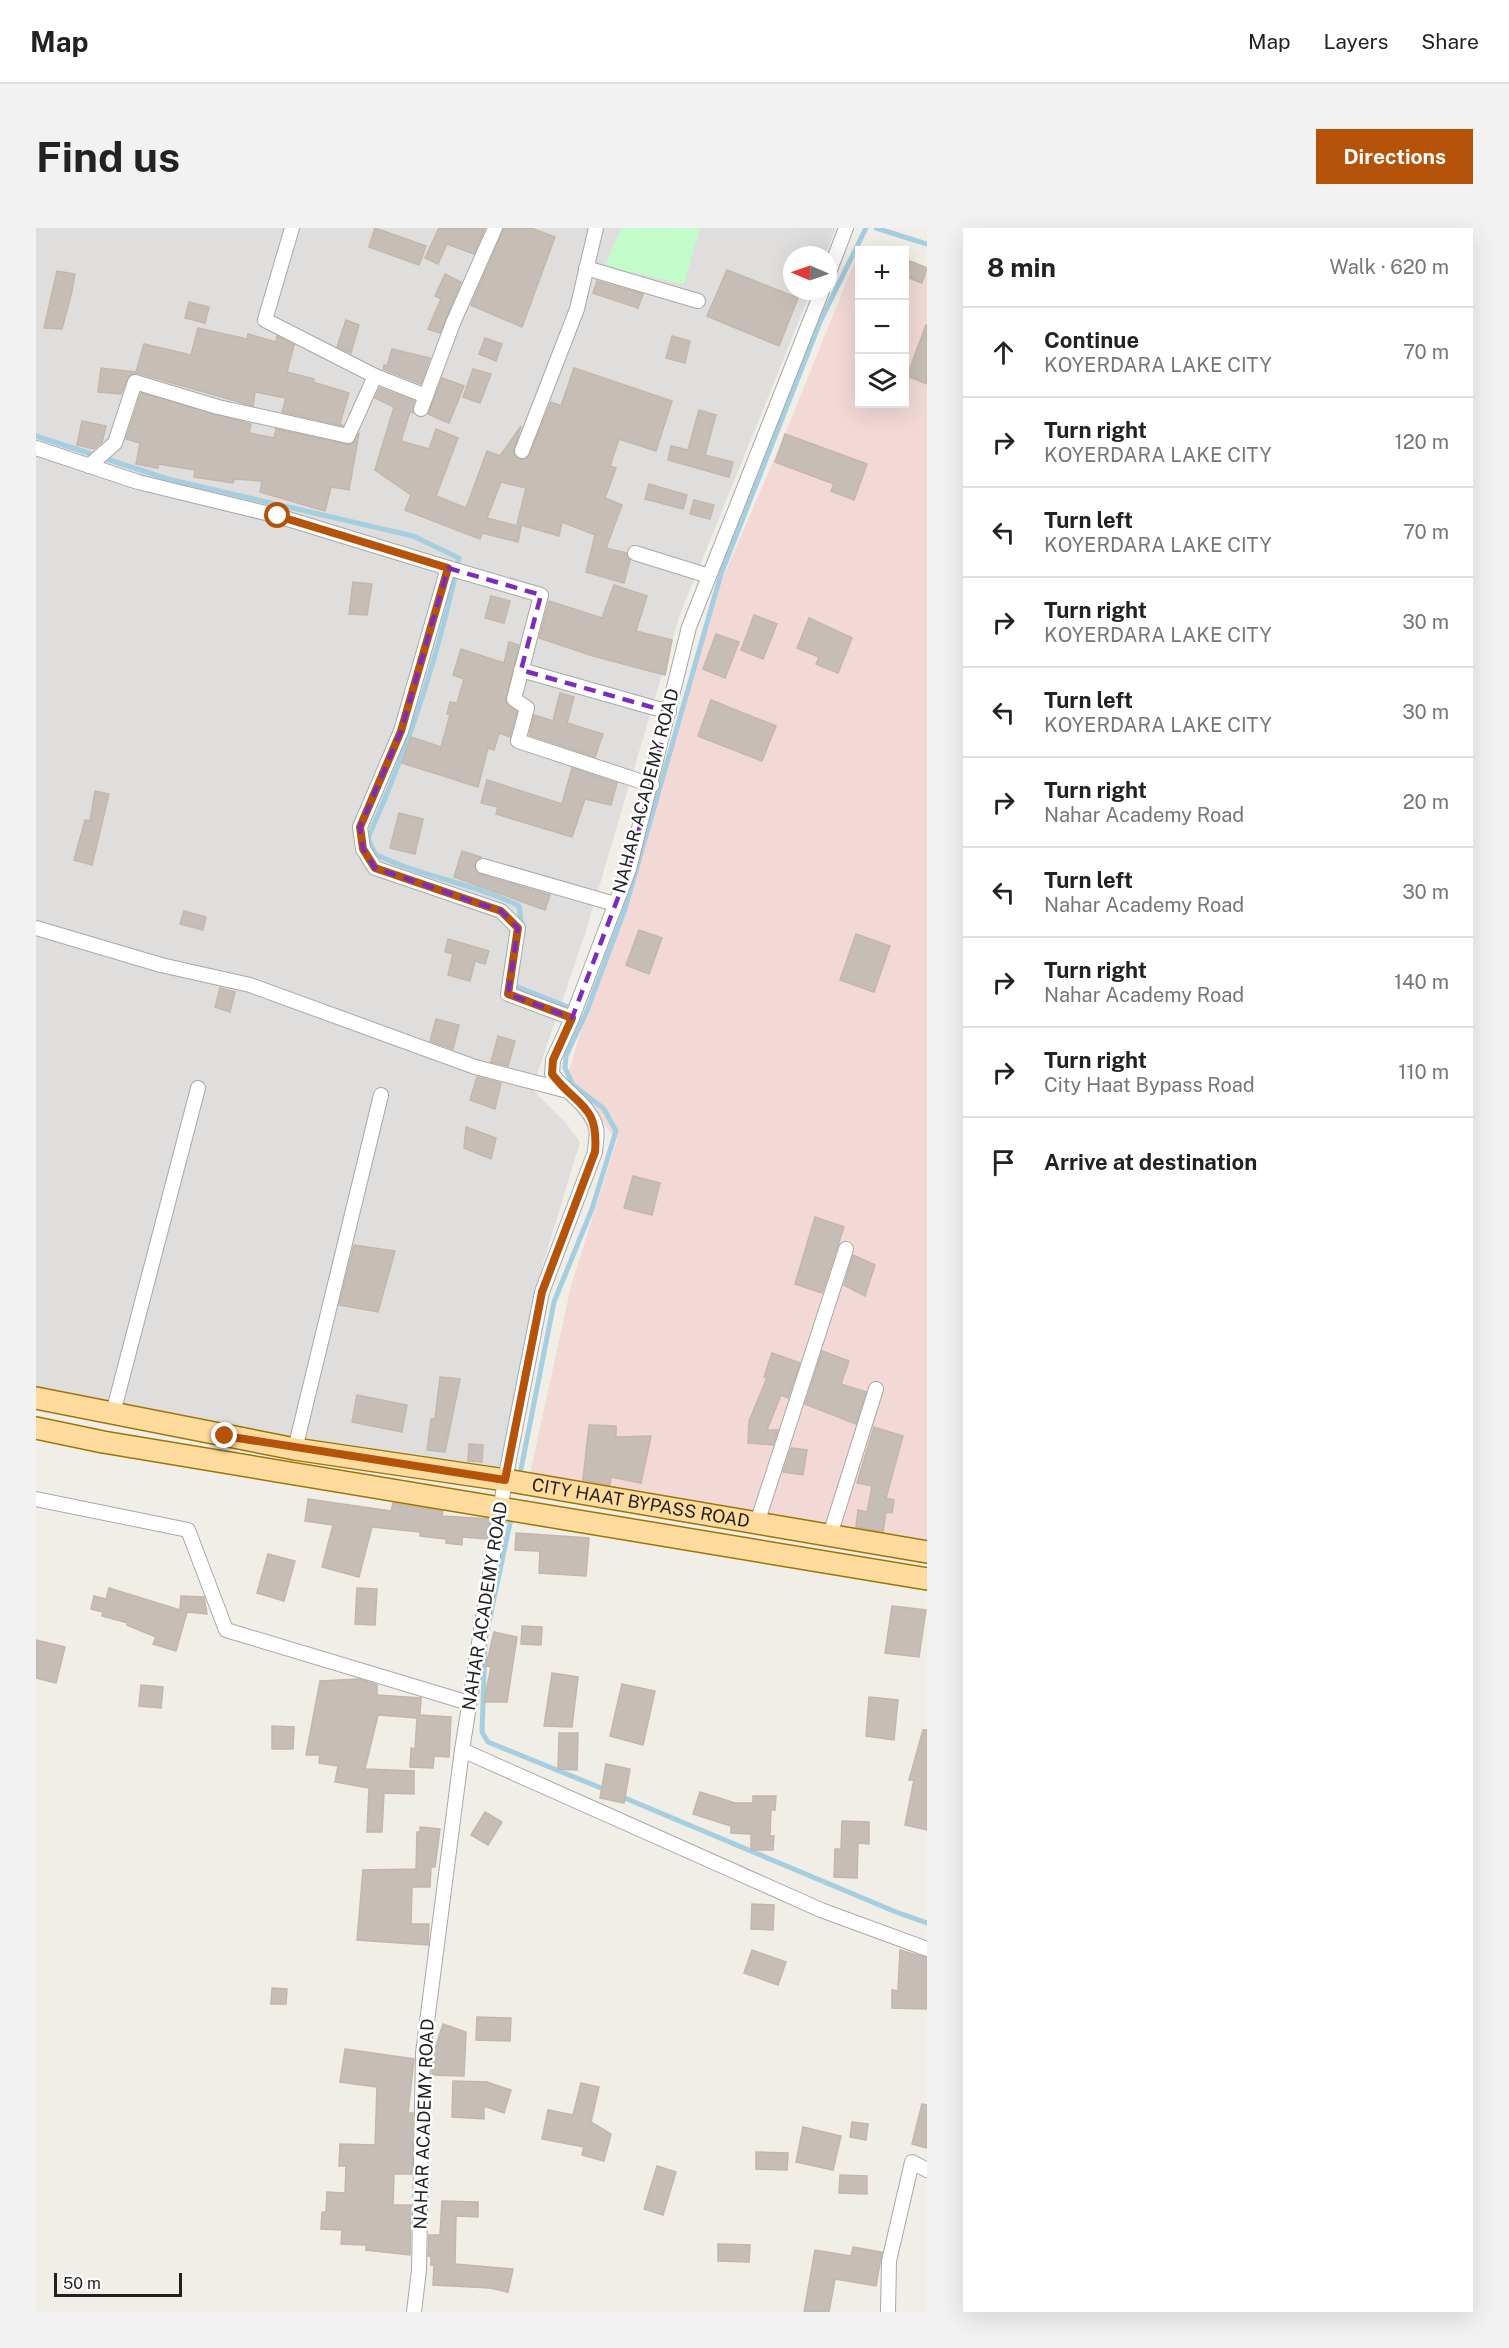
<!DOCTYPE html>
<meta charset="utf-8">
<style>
:root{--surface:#fff;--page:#f2f2f2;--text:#222;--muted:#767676;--line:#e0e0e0;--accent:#b45309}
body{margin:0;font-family:"Public Sans",sans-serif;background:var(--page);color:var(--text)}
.controls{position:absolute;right:18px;top:18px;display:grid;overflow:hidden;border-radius:0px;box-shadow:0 6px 24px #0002}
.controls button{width:54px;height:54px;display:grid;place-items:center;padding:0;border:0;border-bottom:2px solid var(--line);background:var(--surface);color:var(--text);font:30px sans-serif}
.compass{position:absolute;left:747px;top:18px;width:54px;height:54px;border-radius:50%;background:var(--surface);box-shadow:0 6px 24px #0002;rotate:272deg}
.scale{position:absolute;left:18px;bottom:15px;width:128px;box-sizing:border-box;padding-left:6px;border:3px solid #212121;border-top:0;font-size:16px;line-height:21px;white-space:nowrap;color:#212121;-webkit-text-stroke:4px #fff;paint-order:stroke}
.stop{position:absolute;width:18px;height:18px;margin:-14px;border:4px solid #b45309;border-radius:50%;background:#fff}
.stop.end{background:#b45309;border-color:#fff;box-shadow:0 2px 6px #0008}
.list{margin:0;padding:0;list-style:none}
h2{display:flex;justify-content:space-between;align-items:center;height:78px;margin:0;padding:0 24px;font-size:26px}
h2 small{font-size:20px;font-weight:400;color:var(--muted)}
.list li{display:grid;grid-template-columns:39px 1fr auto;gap:18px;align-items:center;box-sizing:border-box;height:90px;padding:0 24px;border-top:2px solid var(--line)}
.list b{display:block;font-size:22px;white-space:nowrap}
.list p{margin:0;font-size:20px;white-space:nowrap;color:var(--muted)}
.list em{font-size:20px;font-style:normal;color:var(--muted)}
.icon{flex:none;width:33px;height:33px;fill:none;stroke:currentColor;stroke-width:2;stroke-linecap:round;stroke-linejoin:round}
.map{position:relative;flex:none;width:891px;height:2084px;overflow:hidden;border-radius:0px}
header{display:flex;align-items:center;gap:36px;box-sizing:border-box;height:84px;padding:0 30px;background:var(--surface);border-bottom:2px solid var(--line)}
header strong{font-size:28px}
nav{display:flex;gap:33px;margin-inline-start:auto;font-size:21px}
.intro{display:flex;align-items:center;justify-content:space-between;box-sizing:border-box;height:144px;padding:0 36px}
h1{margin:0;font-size:42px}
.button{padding:15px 27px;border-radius:0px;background:var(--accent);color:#fff;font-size:21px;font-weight:700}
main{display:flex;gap:36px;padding:0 36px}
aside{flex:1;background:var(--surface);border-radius:0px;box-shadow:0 6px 24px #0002}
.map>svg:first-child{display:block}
.residential{fill:#dfdedd}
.commercial{fill:#f2d9d6}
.park{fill:#c3fccb}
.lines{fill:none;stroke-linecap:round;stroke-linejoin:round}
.stream{stroke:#a5cfe1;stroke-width:5}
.building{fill:#c6beb6;stroke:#c4b6a8;stroke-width:1.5}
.street-casing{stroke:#a8a8a8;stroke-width:16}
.primary-casing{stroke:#9d7400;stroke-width:24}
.street{stroke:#fff;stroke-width:14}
.primary{stroke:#ffdc9e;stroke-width:21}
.route{stroke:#b45309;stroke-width:8}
.marked{fill:none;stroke:#7b2cbf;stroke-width:4.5;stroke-dasharray:12 8;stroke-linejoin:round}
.labels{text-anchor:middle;stroke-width:5;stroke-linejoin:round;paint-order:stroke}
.street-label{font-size:18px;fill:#212121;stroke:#fff}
</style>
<header>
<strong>Map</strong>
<nav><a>Map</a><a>Layers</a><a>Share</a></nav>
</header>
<div class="intro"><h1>Find us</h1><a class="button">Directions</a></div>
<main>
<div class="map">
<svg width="891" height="2084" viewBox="0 0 891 2084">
<rect width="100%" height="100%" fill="#f1eee7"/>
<polygon class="residential" points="0,0 800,0 789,27 756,27 756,63 775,63 643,389 550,703 496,861 529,894 544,914 500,1059 460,1257 0,1172"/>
<polygon class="commercial" points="825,18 835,22 824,22 824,176 868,176 869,36 891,45 891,1325 491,1259 535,1058 581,912 530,852 682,361 749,206"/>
<polygon class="park" points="585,0 664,0 648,56 569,38"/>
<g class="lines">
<g class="stream">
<polyline points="840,0 891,16"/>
<path d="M0,208l132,43 245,57 46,22c-20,96 -51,191 -91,280l7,16c46,23 98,29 144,52l3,22"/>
<polyline points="477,757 540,782"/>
<polyline points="483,1251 518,1074 556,981 580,903 568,881 537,857 529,840 530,828 550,785 589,681 685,346 784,94 830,0"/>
<polyline points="451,1403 476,1286"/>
<polyline points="449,1418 446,1504 452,1514 570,1562"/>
<polyline points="584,1568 860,1684 891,1695"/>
</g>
</g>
<g class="building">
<polygon points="339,0 390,18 383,37 333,19"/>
<polygon points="403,0 449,0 438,26 411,16 402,36 389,30"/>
<polygon points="468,0 495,0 519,9 486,99 435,77"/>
<polygon points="874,33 891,40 886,55 868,48"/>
<polygon points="691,42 762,70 743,118 671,88"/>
<polygon points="21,43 39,46 36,63 26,101 8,100"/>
<polygon points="409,46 425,54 404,105 392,101 405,71 399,68"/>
<polygon points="561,53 607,66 602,80 557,65"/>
<polygon points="153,74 173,79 169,95 149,90"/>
<polygon points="310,92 323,97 315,125 301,119"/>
<polygon points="890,97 891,97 891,156 871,148"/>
<polygon points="162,100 211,111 212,106 240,114 241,108 258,117 251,144 278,151 277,154 313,165 304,195 307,198 246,184 250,170 219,164 217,178 101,145 93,148 85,166 62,164 65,140 100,144 108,116 155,127"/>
<polygon points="636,108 654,113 649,135 630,130"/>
<polygon points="449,110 466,116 460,133 443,126"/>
<polygon points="356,121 394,130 385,156 347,141 348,137 351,138"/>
<polygon points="538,140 636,173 620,223 583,211 574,238 580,240 569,270 586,277 570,320 590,325 594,332 588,355 550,344 559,307 526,294 523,308 481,296 490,260 465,254 451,290 485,299 482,314 446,305 444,311 369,282 375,267 339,242 358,179 339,170 344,160 378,173 377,185 374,184 365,213 393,221 400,201 422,210 400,268 430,280 451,223 464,228 485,198 477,225 483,232 492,230 515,174 525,178"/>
<polygon points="437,141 455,146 444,175 427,169"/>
<polygon points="406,150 428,158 413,195 392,186"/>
<polygon points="105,165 215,196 213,205 238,210 240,201 314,217 323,205 313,262 295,259 289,283 224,264 226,253 198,251 197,255 158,249 159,242 122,236 122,240 100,236 104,215 90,211"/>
<polygon points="663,182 680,187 669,227 697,234 693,249 632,232 635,218 652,222"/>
<polygon points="46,193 70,198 66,214 58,221 41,217"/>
<polygon points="749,206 831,236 818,272 795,263 798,256 739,234"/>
<polygon points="613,256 651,267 647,281 609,271"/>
<polygon points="658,272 678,277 674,291 654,286"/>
<polygon points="317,354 336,356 331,387 313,386"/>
<polygon points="578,357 611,368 600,403 636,412 629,447 557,428 503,410 513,373 566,390"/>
<polygon points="455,368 474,373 468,395 449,390"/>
<polygon points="718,387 741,396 727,431 705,422"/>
<polygon points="773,390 816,410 802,445 780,436 783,429 761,420"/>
<polygon points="680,406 703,414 689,450 667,441"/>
<polygon points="473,414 483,417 469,473 481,484 474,509 463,505 458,522 452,520 442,559 366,535 375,509 405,519 414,487 411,486 414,474 421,475 428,451 417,447 425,421 468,435"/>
<polygon points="524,465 538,469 531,495 567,506 559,529 493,507 498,487 517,493"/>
<polygon points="675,472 740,498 726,533 662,508"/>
<polygon points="536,540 581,555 575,577 549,571 536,609 460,586 462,579 445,575 451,552 526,576"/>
<polygon points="59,563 73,566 56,637 38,632 49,592 54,593"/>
<polygon points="363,585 387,591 379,626 354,620"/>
<polygon points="426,623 445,629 438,636 444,646 514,667 509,682 418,649"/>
<polygon points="148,683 170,689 167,702 144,696"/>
<polygon points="603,702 626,710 613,746 590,737"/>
<polygon points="820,706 854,718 838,764 804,752"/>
<polygon points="412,711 453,723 449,736 439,733 434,753 412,747 417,726 409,724"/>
<polygon points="184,760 199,764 194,784 179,779"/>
<polygon points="400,791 423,797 417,821 394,813"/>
<polygon points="462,808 479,813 472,838 455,834"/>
<polygon points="441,849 465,855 459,881 434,872"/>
<polygon points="430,899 460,910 455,931 428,920"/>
<polygon points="597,948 624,955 616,987 588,980"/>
<polygon points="779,989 808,999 786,1065 759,1056"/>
<polygon points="318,1017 359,1023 342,1084 303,1077"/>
<polygon points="817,1027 839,1037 829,1068 808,1057"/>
<polygon points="786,1123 813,1133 805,1156 830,1164 820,1196 769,1176"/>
<polygon points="736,1125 764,1135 752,1170 745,1167 731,1202 742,1202 737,1217 712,1215 713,1193 731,1150 728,1149"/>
<polygon points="404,1149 424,1151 409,1224 391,1222 395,1191 399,1191"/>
<polygon points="321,1167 371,1177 366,1204 316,1194"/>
<polygon points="553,1197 580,1198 580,1209 615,1208 605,1255 575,1249 574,1257 547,1252"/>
<polygon points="838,1199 867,1208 850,1270 858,1272 856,1285 850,1284 847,1304 820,1299 822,1282 831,1284 836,1258 821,1255"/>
<polygon points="433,1216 447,1217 446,1234 432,1233"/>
<polygon points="755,1220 771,1222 767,1247 747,1244"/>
<polygon points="272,1271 355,1283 357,1275 407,1283 406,1288 454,1291 451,1311 426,1309 426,1317 410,1315 410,1311 384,1308 384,1304 336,1299 323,1349 286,1339 297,1297 269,1293"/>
<polygon points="480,1305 553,1310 550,1348 503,1345 504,1323 479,1322"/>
<polygon points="232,1326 259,1333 248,1373 221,1365"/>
<polygon points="73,1360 144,1382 145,1368 168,1369 171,1386 151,1384 140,1423 117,1416 120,1409 91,1397 92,1395 66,1388 67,1384 55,1381 58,1368 70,1371"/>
<polygon points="321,1360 341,1361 339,1397 319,1396"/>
<polygon points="856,1378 890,1382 883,1429 849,1425"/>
<polygon points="486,1398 506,1399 505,1417 485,1416"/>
<polygon points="458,1404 481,1409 471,1474 448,1474 455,1439 450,1438"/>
<polygon points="0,1412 29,1419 20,1455 0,1450"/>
<polygon points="516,1445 542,1449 536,1499 508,1498"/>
<polygon points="323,1451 341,1457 341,1467 385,1470 384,1487 415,1489 413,1529 398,1528 397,1540 374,1539 375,1520 379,1521 381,1490 342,1487 329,1541 378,1543 378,1566 348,1565 346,1604 331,1604 333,1560 299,1554 302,1538 283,1535 284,1527 270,1527 284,1453"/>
<polygon points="586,1456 619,1463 607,1517 574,1508"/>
<polygon points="105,1457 127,1459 125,1480 103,1478"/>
<polygon points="833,1469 862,1472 858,1512 830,1508"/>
<polygon points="236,1498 258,1499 257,1521 236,1521"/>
<polygon points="887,1502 891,1502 891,1602 869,1597 878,1552 873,1552"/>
<polygon points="523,1505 542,1505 541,1542 522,1541"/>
<polygon points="570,1536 594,1541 588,1575 564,1570"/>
<polygon points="664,1564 699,1575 717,1575 717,1568 740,1568 739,1582 735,1582 734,1608 738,1608 737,1622 715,1622 715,1606 695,1605 695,1598 657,1586"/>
<polygon points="449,1584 466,1594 452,1617 435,1607"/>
<polygon points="806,1593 833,1594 833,1616 822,1615 821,1650 798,1649 799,1621 805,1621"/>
<polygon points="384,1599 404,1601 399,1639 395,1639 394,1659 376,1659 375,1696 393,1696 392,1717 321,1712 327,1642 380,1641 381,1604 384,1604"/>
<polygon points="716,1676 738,1677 737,1702 715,1701"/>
<polygon points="716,1722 750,1734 742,1757 708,1745"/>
<polygon points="864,1722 891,1730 891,1781 856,1780 856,1762 862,1763"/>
<polygon points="236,1760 251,1761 250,1776 235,1776"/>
<polygon points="441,1789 475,1790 474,1813 440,1812"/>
<polygon points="407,1796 430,1804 428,1848 396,1847 396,1830"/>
<polygon points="309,1821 378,1831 372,1885 377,1885 376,1946 358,1946 357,1977 375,1977 374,2027 330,2022 330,2017 305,2016 306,2002 285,2001 286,1984 290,1984 291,1964 309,1965 310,1938 303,1938 304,1916 339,1917 341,1859 304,1854"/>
<polygon points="417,1853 451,1854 475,1862 468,1885 448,1878 448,1891 416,1889"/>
<polygon points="545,1855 563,1859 555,1894 575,1906 568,1933 546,1927 548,1919 506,1911 512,1882 537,1887"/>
<polygon points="886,1876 891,1877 891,1920 876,1916"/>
<polygon points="816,1894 832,1896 830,1912 814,1909"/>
<polygon points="767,1899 805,1908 797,1942 760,1934"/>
<polygon points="720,1924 752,1925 751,1942 720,1941"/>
<polygon points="621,1938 640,1944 627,1987 608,1981"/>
<polygon points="804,1947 831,1948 831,1966 803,1965"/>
<polygon points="406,1973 442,1974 442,1989 420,1988 419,2036 477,2041 472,2064 454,2060 397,2057 398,2037 395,2037 395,2028 392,2028 393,2007 404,2007"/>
<polygon points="682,2016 714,2017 713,2034 682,2033"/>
<polygon points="817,2019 846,2024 840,2058 799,2051 793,2084 768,2084 779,2022 815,2028"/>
</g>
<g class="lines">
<defs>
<g id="street">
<polyline points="256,0 229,92 339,148"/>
<polyline points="550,40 662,73"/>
<polyline points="792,47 810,0"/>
<polyline points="385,181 417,95 459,0"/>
<polyline points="0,220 102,254 242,288 412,340 365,503 324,599 327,621 339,640 465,683 482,700 472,766 536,790"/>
<polyline points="486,223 541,81 560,0"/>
<polyline points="53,238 79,215 99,154 182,179 312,208 339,148 390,168"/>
<polyline points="599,325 673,348"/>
<polyline points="412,340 505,367 478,471 491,480 482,513 616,557"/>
<polyline points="485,442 633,484"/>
<polyline points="447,638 579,676"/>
<polyline points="0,700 125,737 214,757 439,839 528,862"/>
<polyline points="77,1185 162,860"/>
<polyline points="259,1221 345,867"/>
<polyline points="0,1271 152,1302 190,1402 433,1475"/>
<polyline points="721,1295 810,1021"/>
<polyline points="794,1307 840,1161"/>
<polyline points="426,1522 785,1682 891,1721"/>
<path d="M378,2084l5,-42 4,-217 39,-303 43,-270 37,-188 53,-140c0,-7 3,-17 1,-24 -5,-22 -31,-36 -44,-54l1,-14 19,-42 57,-149 60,-242 133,-336"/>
<polyline points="852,2084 853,2033 876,1934 891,1942"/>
</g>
<g id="primary">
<path id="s1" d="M0,1170l259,51 210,31 422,72"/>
<polyline points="0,1200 67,1214 891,1351"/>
</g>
</defs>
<use href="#street" class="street-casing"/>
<use href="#primary" class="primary-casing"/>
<use href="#street" class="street"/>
<use href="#primary" class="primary"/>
</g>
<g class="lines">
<path class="route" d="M189,1208l280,44 37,-188 53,-140c4,-48 -18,-45 -43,-78l1,-14 19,-42 -64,-24 10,-66 -17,-17 -126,-43 -12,-19 -3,-22 41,-96 47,-163 -170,-52"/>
</g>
<path class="marked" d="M412,340l93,27 -20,75 148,42 -40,157 -57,149 -64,-24 10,-66 -17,-17 -126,-43 -12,-19 -3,-22 41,-96z"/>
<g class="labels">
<g class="street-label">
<text transform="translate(610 563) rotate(-75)" y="6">NAHAR ACADEMY ROAD</text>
<text dy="6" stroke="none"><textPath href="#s1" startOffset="614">CITY HAAT BYPASS ROAD</textPath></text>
<text transform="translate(449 1378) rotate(-81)" y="6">NAHAR ACADEMY ROAD</text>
<text transform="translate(388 1896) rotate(-88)" y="6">NAHAR ACADEMY ROAD</text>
</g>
</g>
</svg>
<div class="controls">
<button>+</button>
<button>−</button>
<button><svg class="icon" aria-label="layers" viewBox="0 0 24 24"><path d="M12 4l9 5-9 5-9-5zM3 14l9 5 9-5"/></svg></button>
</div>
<svg class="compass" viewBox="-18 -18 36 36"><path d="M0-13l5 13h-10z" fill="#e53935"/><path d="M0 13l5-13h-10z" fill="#767676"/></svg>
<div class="scale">50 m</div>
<div class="stop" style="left:242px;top:288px"></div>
<div class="stop end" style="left:189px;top:1208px"></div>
</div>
<aside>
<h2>8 min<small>Walk · 620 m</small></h2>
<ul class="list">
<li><svg class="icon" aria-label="ahead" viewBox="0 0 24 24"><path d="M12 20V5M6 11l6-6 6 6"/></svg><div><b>Continue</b><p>KOYERDARA LAKE CITY</p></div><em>70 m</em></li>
<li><svg class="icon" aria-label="right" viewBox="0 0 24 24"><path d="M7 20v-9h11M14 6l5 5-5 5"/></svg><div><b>Turn right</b><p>KOYERDARA LAKE CITY</p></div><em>120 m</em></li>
<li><svg class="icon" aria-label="left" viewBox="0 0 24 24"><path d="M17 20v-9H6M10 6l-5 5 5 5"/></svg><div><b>Turn left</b><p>KOYERDARA LAKE CITY</p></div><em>70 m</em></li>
<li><svg class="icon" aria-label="right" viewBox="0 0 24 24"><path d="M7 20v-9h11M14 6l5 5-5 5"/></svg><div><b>Turn right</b><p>KOYERDARA LAKE CITY</p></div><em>30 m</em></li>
<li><svg class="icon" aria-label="left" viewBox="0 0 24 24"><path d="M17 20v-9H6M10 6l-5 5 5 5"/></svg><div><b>Turn left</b><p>KOYERDARA LAKE CITY</p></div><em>30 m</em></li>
<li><svg class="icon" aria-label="right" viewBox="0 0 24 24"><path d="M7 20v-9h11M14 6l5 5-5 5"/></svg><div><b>Turn right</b><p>Nahar Academy Road</p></div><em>20 m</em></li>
<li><svg class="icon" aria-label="left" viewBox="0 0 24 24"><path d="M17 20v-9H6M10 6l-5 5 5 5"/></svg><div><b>Turn left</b><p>Nahar Academy Road</p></div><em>30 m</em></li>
<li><svg class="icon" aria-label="right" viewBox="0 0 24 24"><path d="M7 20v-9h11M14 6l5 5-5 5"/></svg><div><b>Turn right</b><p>Nahar Academy Road</p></div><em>140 m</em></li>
<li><svg class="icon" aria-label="right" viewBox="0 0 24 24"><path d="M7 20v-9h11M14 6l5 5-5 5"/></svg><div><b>Turn right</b><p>City Haat Bypass Road</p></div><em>110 m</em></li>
<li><svg class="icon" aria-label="arrive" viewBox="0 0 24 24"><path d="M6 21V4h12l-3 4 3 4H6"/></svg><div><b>Arrive at destination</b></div></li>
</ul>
</aside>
</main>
